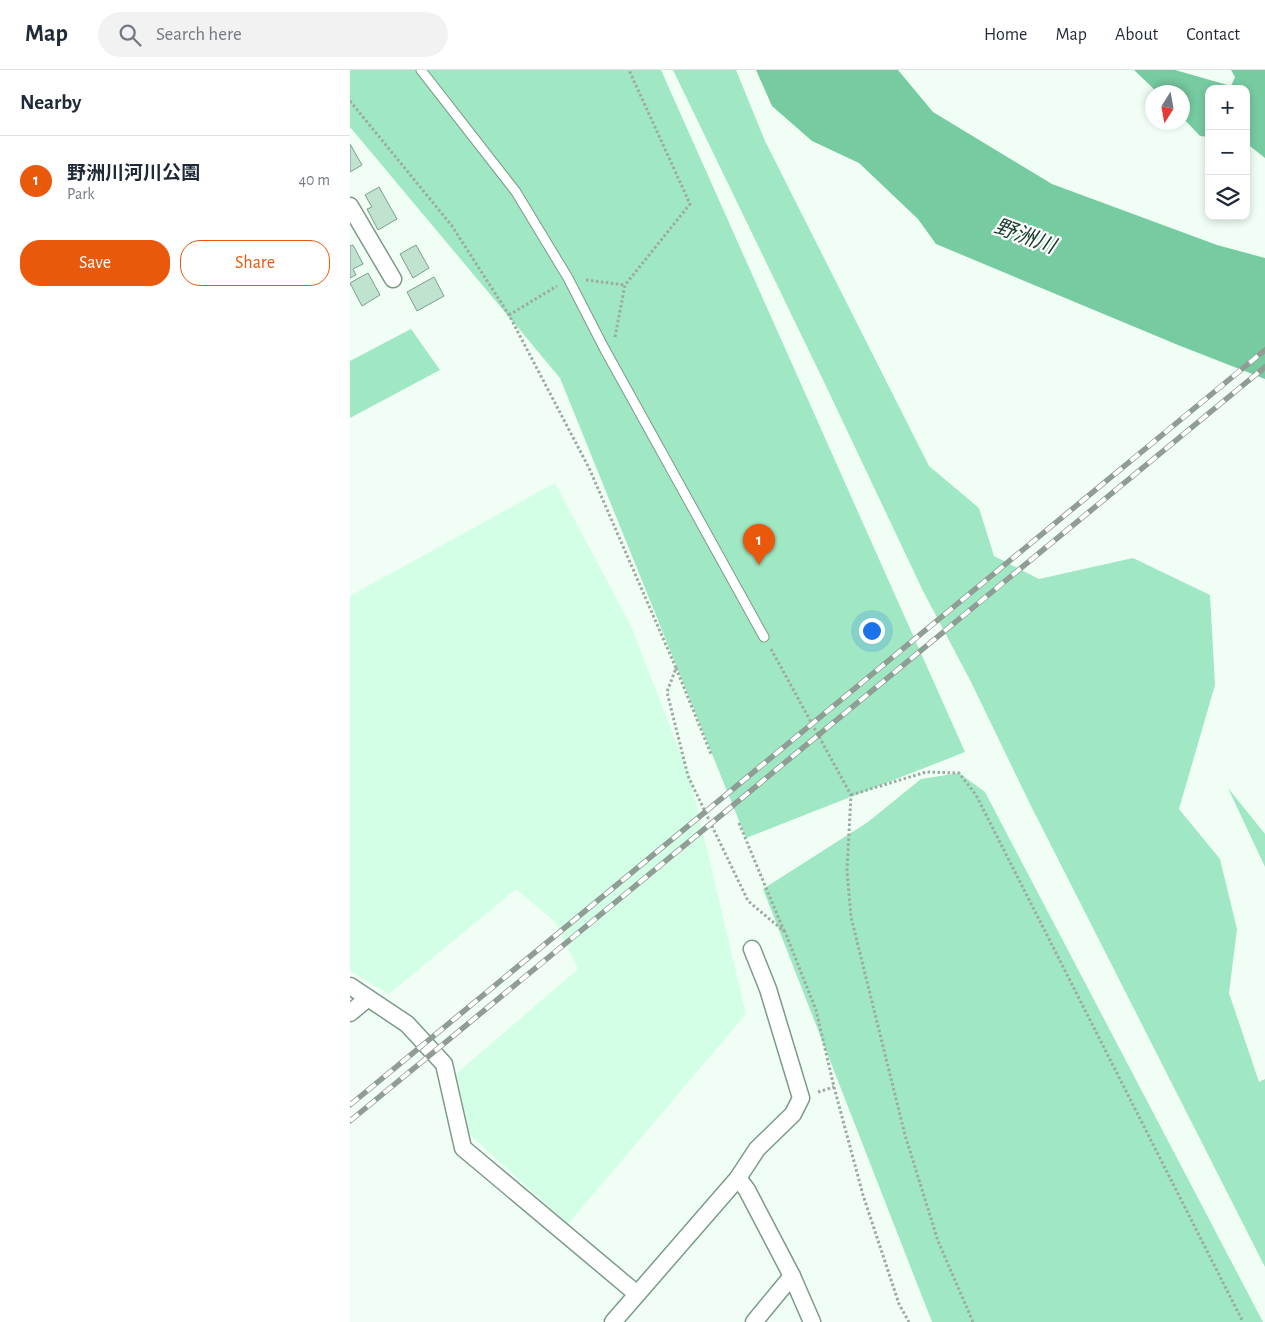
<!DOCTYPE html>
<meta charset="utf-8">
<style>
:root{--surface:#fff;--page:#f2f2f3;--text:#1f2937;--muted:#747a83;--line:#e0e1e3;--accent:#ea580c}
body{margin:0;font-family:"Alegreya Sans","Noto Sans JP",sans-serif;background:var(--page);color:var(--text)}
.controls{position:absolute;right:15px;top:15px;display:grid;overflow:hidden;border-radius:10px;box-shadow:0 2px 8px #0003}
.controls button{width:45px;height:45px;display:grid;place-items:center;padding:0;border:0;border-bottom:1px solid var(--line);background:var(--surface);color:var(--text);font:25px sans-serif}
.compass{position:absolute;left:795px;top:15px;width:45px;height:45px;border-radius:50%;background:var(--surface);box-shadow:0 2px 8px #0003;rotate:191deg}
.you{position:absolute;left:521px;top:560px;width:18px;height:18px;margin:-12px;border:4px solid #fff;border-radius:50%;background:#1a73e8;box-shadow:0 0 0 8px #1a73e833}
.badge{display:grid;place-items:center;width:32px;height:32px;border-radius:50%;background:var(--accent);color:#fff;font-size:16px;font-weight:700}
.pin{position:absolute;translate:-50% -41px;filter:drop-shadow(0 1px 2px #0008)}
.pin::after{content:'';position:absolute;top:26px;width:18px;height:15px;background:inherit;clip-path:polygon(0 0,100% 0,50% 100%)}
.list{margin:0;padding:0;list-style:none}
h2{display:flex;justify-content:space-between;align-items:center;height:65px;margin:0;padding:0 20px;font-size:21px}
h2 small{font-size:16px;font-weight:400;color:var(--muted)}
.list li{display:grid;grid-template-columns:32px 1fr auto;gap:15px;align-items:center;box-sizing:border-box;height:90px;padding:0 20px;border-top:1px solid var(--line)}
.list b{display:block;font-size:19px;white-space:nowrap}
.list p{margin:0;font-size:16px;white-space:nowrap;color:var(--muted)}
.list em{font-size:16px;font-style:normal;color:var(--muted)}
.actions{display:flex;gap:10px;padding:15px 20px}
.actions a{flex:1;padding:11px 0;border:1px solid var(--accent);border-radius:20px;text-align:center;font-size:18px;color:var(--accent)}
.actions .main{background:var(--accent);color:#fff}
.icon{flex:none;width:28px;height:28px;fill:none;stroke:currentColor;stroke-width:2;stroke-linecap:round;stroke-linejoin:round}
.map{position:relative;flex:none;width:915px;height:1252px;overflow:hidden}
header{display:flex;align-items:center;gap:30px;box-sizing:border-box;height:70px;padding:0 25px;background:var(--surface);border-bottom:1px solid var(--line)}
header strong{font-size:24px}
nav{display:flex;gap:28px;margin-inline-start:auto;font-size:18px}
.search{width:350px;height:45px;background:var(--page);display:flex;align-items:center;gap:12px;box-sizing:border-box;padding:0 18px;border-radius:28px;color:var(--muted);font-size:19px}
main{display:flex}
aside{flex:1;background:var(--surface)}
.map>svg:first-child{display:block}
.built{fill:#d3ffe7}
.green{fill:#a0e8c3}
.water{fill:#76cba1}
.building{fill:#c0e3d0;stroke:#7d9e8c}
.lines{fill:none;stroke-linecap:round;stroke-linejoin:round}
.service-casing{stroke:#7b9b8a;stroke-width:11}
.minor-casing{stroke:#7b9b8a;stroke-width:19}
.path{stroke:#9caaa2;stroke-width:3;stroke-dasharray:2.5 2.5;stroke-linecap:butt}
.service{stroke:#fff;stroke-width:9}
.minor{stroke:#fff;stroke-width:16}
.rail-casing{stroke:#8f9d95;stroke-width:5.5}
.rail{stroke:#fff;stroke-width:4;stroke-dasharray:11;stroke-linecap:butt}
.labels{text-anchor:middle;stroke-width:4.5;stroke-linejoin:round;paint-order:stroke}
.water-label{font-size:21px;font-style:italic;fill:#173d2c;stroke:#fff}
</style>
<header>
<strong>Map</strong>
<div class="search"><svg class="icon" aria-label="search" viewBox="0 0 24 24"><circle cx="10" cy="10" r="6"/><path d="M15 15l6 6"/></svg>Search here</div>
<nav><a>Home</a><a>Map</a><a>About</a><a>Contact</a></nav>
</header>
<main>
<aside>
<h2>Nearby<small></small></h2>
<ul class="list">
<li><span class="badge">1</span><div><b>野洲川河川公園</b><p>Park</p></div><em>40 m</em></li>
</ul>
<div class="actions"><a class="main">Save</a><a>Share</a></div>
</aside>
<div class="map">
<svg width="915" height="1252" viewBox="0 0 915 1252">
<rect width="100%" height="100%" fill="#f0fef6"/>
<polygon class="built" points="205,413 281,556 340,708 396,944 218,1154 120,1065 106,1004 228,899 205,852 166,819 39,924 0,901 0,526"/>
<g class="green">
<polygon points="0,0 311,0 615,682 396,768 210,308 0,57"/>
<polygon points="323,0 386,0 415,71 579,396 629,438 644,486 689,509 783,488 860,525 865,615 829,739 870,789 887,859 879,923 909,1012 915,1009 915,1197 679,732 621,612 573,521 475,314"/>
<polygon points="61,259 90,300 0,348 0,291"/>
<polygon points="609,703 635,722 913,1252 582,1252 413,819 518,752 571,709"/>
<polygon points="878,718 915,764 915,797"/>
</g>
<g class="water">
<polygon points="406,0 548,0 583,42 702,114 867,175 915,188 915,309 828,275 586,174 568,149 509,93 462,71 422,36"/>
<polygon points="784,0 825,0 881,16 885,7 881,0 915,0 915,88 896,73 896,19 859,19 859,67 850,66 833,48 832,22 807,22"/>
</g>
<g class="building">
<polygon points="0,74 12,95 0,102"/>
<polygon points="29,117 47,149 28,160 17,139 22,137 15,125"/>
<polygon points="3,175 13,194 3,199 6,205 0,208 0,176"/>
<polygon points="66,175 79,198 63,208 50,184"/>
<polygon points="18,203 30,225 12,236 0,213"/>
<polygon points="84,207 94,226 67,241 57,222"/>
</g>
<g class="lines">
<defs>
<polyline id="service" points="71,0 166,122 218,208 254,278 414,567"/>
<g id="minor">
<polyline points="0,136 43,209"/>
<polyline points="0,916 57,954 94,994 113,1078 287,1224"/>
<polyline points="0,943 18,928"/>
<polyline points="388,1108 397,1120 442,1206 462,1252"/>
<polyline points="263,1252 388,1108 407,1079 443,1044 451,1028 418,919 402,879"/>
<polyline points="404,1252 442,1206"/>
</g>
</defs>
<use href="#service" class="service-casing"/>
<use href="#minor" class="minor-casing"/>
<g class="path">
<polyline points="0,31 102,156 159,245 239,398 326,598 317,622 338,706 398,831 435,862 466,940 484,1017 513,1125 549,1234 559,1252"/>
<polyline points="236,210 275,215"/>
<polyline points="159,245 207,216"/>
<polyline points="265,267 275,215 340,134 279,0"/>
<polyline points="421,579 501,725 497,801 501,847 555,1065 588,1171 623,1252"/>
<polyline points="326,598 361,684"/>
<polyline points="501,725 576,702 609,703 626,725 893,1252"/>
<polyline points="389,753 434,861"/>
<polyline points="468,1022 484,1017"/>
</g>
<use href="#service" class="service"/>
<use href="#minor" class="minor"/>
<defs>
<g id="rail">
<polyline points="0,1035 915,280"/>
<polyline points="0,1051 915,297"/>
</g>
</defs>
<use href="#rail" class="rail-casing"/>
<use href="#rail" class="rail"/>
</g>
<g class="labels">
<g class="water-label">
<text transform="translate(675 166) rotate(20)" y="7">野洲川</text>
</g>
</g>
</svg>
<div class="controls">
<button>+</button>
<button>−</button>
<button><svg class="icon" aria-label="layers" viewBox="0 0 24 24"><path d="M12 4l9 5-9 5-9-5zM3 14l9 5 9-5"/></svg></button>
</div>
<svg class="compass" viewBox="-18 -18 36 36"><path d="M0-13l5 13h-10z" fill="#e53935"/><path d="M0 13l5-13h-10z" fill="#747a83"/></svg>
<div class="you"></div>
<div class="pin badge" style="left:409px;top:495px">1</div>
</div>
</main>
